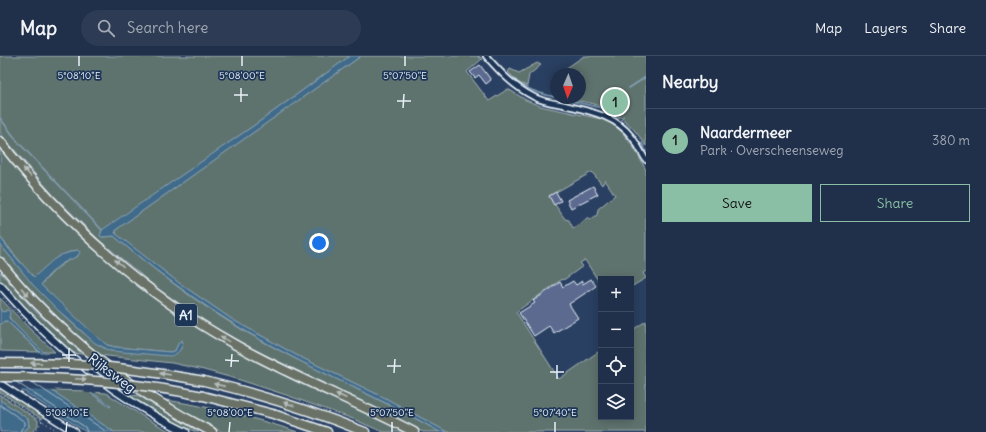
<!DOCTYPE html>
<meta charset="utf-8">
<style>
:root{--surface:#20304a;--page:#2d3c54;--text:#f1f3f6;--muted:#a2a9b5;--line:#3d4b62;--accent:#8abfa5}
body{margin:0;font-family:Delius,sans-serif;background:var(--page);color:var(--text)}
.controls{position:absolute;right:12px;bottom:12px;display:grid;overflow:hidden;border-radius:0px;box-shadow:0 2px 10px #0003}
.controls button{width:36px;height:36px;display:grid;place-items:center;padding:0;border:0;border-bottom:1px solid var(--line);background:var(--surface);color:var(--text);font:20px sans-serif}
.compass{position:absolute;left:550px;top:12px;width:36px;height:36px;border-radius:50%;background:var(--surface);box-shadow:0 2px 10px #0003;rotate:182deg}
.you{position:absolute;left:319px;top:187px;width:14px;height:14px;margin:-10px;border:3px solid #fff;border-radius:50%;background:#1a73e8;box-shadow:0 0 0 6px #1a73e833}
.badge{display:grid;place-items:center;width:26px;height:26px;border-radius:50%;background:var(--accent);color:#111;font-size:13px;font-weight:700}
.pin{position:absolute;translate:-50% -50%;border:2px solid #fff;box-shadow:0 1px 4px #0006}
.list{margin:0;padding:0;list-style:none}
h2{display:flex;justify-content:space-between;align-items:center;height:52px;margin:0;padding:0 16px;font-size:17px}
h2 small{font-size:13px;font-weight:400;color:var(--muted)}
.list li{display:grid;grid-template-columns:26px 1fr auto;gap:12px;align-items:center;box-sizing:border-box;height:64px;padding:0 16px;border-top:1px solid var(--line)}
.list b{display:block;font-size:15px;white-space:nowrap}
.list p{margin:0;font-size:13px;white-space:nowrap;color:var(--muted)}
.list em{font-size:13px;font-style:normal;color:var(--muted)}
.actions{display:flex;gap:8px;padding:12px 16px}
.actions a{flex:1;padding:9px 0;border:1px solid var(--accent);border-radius:0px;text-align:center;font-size:14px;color:var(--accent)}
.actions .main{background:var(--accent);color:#111}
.icon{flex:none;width:22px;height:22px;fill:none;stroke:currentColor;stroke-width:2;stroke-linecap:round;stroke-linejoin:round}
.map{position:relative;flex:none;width:646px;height:376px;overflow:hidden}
header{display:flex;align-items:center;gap:24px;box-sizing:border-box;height:56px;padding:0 20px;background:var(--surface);border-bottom:1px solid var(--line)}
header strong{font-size:19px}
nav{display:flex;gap:22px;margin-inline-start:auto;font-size:14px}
.search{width:280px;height:36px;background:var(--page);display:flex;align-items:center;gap:10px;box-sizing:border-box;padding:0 14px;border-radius:22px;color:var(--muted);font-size:15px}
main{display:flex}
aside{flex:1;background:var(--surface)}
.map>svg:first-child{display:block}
.green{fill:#5f736e;stroke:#a4b2b3;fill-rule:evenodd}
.water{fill:#416a89;stroke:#84a0b5}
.pier{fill:#2a4062}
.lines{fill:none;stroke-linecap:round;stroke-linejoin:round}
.shore{stroke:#a5bbcc;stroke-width:1}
.stream{stroke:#84a0b5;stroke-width:1.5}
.building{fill:#5c6b90;stroke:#e8f1f8}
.street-casing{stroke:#e8f1f8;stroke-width:8}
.secondary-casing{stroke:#e8f1f8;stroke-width:9}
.highway-casing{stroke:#e8f1f8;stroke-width:11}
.path{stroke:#e8f1f8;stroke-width:1;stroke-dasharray:1 3;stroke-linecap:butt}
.street{stroke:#1d3557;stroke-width:4.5}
.secondary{stroke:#1d3557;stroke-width:6}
.highway{stroke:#6a7166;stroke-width:8}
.highway-bridge-casing{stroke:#e8f1f8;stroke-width:11;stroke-linecap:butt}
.highway-bridge{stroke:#6a7166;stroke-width:8}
.oneway{fill:#b6bebe}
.ticks{fill:none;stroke:#e8f1f8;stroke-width:1.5}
.labels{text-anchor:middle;stroke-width:3.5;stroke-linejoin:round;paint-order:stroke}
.shield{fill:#1d3557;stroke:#abb9c8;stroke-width:1}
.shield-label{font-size:13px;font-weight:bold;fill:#e8f1f8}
.street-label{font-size:14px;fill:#e8f1f8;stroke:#1d3557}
.ticks-label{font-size:10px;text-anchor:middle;fill:#e8f1f8;stroke:#1d3557;stroke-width:3.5;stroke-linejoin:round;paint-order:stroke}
</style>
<header>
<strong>Map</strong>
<div class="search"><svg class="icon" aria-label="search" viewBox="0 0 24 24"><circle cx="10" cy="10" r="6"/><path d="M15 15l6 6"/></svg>Search here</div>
<nav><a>Map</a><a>Layers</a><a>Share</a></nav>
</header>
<main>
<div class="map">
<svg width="646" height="376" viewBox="0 0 646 376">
<rect width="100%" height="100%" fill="#2a4062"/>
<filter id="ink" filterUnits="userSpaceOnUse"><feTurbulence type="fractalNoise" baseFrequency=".025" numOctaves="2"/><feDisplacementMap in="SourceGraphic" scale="8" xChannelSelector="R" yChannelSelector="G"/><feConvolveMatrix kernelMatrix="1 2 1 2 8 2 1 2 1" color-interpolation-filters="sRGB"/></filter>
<g filter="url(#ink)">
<g class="green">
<path d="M0,0h350l-91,66 -156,108 -2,2 1,5 12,-1c40,34 82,66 127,93 64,38 134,66 199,103h-17l-170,-83 -37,-21 -23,-15 -36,-25 -58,-48 -45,-44 -54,-63z"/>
<path d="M361,0h118l3,3 -15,13 22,29 19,-12 18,11 14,6 61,13 11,5 10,8 11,14 13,24v101l-3,2 3,5 -15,9v-8h-30v6l-16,-25 -5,3 3,3 -18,13 -4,1 -45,32 43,67 42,-29v67h30v-86l15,-10v111h-199l-60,-33 -91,-44 -63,-35 -54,-37 -63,-49v-3l1,-2zM592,116l10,13 3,-5 10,15 -17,14 -1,6 -7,5 -2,-3 -10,9 -5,2 -4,-8 -4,-1 -16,-23z"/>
<path d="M584,0h62v90c-9,-15 -26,-33 -43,-39 -12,-5 -26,-6 -39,-9h16v-24h-17l-1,-3z"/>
<polygon points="537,7 541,9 529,19 527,30 519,27 508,16 510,13 519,17"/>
<path d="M0,93l47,53 44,44 37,32 54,40 57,34 165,80h-21l-30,-13 -67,-24 -46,-15 -36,-10 -32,-7 -74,-8 -49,-43 -31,-34 -18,-21v-13c24,31 50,60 80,86 10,8 19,17 31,21l66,2 5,-6 -3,-5 -4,9 -5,1 -55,-5 -8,-2 -27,-22 -39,-38c11,-13 21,-23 37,-29l-1,-6c-18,4 -29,14 -42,27h-2l-33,-40z"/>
<polygon points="0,216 37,257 82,298 73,297 19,246 0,225"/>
<path d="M0,242l30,31 25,23h-13c-13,-12 -29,-25 -36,-41l-3,1 -3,-2z"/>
<polygon points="4,265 7,265 39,296 0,295 0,269"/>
<polygon points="0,331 44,359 42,363 0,336"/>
<polygon points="51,334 88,335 110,351 111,350 91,336 106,337 149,364 171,376 114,376"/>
<polygon points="126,338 139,340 199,376 196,376 172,365"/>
<polygon points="0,339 38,364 38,369 33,376 22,376 29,371 28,363 0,344"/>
<path d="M160,343c47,7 93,18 138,33h-76l-24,-11z"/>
</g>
<g class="water">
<path d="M350,0h11l-244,173 -2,4 64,50 54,37 63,35 91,44 60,33h-7c-51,-30 -105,-52 -157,-80 -61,-32 -117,-72 -169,-116l-12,1 -2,-1 2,-6 157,-108z"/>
<path d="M0,181l11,15 23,25 19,-17 8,-5 16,-5 3,2c-2,6 -8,6 -13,9 -11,5 -19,14 -26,24l54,50 12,10 8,2 55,5 5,-1 4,-9 3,-2 1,3c-2,7 -6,12 -13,13l-59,-5 -16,-8 -37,-33 -25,-25 -33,-41z"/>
<path d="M0,254l3,2 5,-2 2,2 -1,6c31,34 66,62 102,88l-1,1 -54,-40 -49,-46h-3l-4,4z"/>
<polygon points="0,302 51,334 114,376 86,376 20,333"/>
<polygon points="0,344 28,363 29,371 22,376 0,376"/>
</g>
<g class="pier">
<polygon points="39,298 48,298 97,337 86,337"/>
<polygon points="0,300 1,300 57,335 18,334 0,323"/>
</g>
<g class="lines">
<g class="shore">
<polyline points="16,326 85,371 87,376"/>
<polyline points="32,326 107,376"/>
<polyline points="0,349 25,366 25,369 21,373 21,376"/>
</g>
<g class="stream">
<polyline points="478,0 479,2"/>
<path d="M506,17c18,15 26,19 49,24"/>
<polyline points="629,32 646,21"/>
<polyline points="563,43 602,52 619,62"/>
<polyline points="0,62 18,86 102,174"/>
<polyline points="642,87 646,95"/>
</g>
</g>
<g class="building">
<polygon points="480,9 491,24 486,28 479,19 475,22 470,16"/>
<polygon points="593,130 598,138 571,152 567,144"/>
<polygon points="556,136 561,145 554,149 549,140"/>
<polygon points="591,223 596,230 569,248 578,262 554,277 549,270 534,280 519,257 535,247 533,245 560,226 563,231 573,225 576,229 582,225 583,228"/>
</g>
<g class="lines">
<defs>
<path id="street" d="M486,0c15,17 28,31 48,41 9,5 20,6 30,8 24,6 51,10 67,31 6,7 10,16 15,24"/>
<g id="secondary">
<path d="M0,229c52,60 114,113 186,147"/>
<polyline points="0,328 75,376"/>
</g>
<g id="highway">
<path d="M0,85c63,81 144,153 234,203 58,33 121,57 180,88"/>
<path d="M0,206c57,71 131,129 212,170"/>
<path d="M204,325c55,13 109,30 161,51"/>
<polyline points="203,340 273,358 327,376"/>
</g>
</defs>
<use href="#street" class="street-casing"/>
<use href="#secondary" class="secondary-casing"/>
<use href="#highway" class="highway-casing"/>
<g class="path">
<polyline points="621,64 624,59"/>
<polyline points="3,242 27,267"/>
<polyline points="0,337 59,376"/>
<polyline points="35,376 42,365"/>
</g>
<use href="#street" class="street"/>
<use href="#secondary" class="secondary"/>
<use href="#highway" class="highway"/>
<defs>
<g id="highway-bridge">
<path d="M0,307c23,0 47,0 70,1 45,2 90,9 134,17"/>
<path d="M0,321c69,0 135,5 203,19"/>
</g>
</defs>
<use href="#highway-bridge" class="highway-bridge-casing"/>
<use href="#highway-bridge" class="highway-bridge"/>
</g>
<defs><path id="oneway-solid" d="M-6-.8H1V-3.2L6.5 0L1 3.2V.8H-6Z"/></defs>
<g class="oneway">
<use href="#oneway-solid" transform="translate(27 116) rotate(-131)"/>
<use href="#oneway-solid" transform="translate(119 207) rotate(-141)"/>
<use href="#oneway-solid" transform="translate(25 236) rotate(48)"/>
<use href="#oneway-solid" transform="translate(225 283) rotate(-150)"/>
<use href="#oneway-solid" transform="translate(36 307) rotate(-179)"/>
<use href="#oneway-solid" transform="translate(165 318) rotate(-171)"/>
<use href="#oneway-solid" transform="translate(81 323) rotate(3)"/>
<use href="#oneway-solid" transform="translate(219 329) rotate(-167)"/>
<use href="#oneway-solid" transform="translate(341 340) rotate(-155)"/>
<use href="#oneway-solid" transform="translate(289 348) rotate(-162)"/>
</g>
</g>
<path class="ticks" d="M79,10v-10M242,10v-10M405,10v-10M234,39h14M397,45h14M241,46v-14M403,52l1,-14M62,299h14M225,304l14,1M69,306v-14M387,310h14M231,311l1,-13M550,316h14M394,317l1,-14M557,323v-14M66,376l1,-10M229,376l1,-10M392,376v-10M555,376v-10"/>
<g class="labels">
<rect class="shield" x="175" y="248" width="22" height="22" rx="3"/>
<g class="shield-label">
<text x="186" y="264">A1</text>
</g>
<g class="street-label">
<text transform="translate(112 317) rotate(37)" y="5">Rijksweg</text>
</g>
</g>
<g class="ticks-label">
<text x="79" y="23">5°08'10"E</text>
<text x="242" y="23">5°08'00"E</text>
<text x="405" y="23">5°07'50"E</text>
<text x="67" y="360">5°08'10"E</text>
<text x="230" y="360">5°08'00"E</text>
<text x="392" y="360">5°07'50"E</text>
<text x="555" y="360">5°07'40"E</text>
</g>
</svg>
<div class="controls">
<button>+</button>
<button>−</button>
<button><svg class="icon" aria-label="locate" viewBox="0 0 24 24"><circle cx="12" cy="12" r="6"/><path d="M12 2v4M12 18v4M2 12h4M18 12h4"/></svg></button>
<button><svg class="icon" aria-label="layers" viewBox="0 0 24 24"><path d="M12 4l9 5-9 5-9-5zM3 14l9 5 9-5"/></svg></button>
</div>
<svg class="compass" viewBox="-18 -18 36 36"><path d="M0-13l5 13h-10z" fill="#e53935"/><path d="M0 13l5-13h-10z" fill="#a2a9b5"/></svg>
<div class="you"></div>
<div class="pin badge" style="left:615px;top:46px">1</div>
</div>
<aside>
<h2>Nearby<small></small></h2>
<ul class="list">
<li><span class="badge">1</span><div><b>Naardermeer</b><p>Park · Overscheenseweg</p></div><em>380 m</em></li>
</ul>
<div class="actions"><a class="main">Save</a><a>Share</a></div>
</aside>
</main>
